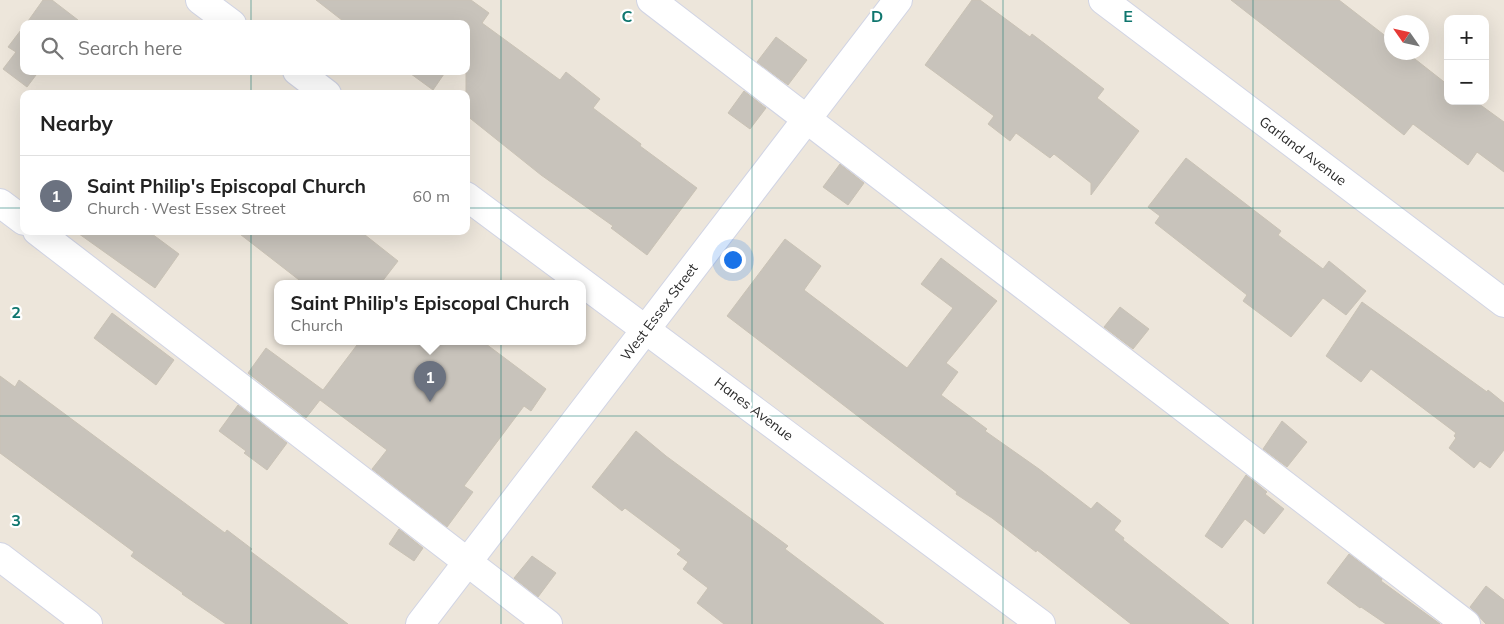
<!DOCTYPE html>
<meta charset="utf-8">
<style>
:root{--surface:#fff;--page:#f2f2f2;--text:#222;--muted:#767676;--line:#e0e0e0;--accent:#7c3aed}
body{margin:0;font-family:Mulish,sans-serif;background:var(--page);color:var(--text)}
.controls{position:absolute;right:15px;top:15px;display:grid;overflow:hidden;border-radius:10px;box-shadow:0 5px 20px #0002}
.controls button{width:45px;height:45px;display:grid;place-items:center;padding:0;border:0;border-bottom:1px solid var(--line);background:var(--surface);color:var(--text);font:25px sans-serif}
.compass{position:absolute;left:1384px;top:15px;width:45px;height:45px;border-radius:50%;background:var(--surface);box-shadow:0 5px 20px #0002;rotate:304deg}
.you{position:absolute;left:732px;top:259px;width:18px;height:18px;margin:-12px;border:4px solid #fff;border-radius:50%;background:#1a73e8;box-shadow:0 0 0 8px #1a73e833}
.badge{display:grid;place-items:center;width:32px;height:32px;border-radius:50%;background:var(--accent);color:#fff;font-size:16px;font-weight:700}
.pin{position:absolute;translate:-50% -41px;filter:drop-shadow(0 1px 2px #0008)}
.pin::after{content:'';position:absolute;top:26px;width:18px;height:15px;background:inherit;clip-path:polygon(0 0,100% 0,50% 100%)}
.popup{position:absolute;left:274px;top:280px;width:312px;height:65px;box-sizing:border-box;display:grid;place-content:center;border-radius:10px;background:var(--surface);filter:drop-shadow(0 1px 4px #0005);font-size:16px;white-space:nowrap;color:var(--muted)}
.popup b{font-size:19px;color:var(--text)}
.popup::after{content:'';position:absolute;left:50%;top:100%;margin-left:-10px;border:10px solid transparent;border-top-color:var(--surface)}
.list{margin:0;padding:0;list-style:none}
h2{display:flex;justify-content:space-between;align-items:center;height:65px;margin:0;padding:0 20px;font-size:21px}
h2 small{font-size:16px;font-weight:400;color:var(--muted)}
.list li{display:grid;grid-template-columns:32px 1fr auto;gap:15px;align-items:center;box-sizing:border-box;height:80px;padding:0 20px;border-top:1px solid var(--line)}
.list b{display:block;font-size:19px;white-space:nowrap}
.list p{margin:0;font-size:16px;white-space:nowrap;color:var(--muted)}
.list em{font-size:16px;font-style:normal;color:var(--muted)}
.icon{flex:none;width:28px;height:28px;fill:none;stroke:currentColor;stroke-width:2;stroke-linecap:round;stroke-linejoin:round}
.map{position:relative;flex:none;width:1504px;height:624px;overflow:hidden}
.search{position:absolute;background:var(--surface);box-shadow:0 5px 20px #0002;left:20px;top:20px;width:450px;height:55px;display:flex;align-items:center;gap:12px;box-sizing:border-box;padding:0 18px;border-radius:10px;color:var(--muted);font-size:19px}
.panel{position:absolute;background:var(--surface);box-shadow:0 5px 20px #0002;left:20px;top:90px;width:450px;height:145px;border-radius:10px}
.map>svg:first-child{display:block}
.building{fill:#c8c3bb;stroke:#c9c2b5}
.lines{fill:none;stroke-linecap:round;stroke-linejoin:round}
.minor-casing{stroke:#d1d4e4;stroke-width:30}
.minor{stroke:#fff;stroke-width:28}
.grid{fill:none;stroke:#0f766e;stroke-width:1;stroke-opacity:0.55}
.labels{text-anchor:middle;stroke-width:4.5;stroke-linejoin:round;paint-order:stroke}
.street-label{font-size:14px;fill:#2a2a2a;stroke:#fff}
.grid-label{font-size:16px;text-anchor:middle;font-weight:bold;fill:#0f766e;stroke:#fff;stroke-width:4.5;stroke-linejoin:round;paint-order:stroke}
</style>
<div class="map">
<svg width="1504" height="624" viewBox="0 0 1504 624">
<rect width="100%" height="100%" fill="#ede6db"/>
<g class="building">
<polygon points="43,0 52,0 78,20 75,24 26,24"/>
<polygon points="316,0 471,0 489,13 482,23 560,80 566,72 600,99 593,108 641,144 640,146 697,188 647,255 611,228 613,226 541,175 466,115 466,24 347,24"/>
<polygon points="972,0 980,0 1030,37 1032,34 1104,89 1097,98 1139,131 1091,195 1091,183 1054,154 1050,158 1016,133 1010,141 988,124 994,116 925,65"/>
<polygon points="1231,0 1339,0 1392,41 1392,52 1406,52 1448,85 1448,101 1475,101 1504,122 1504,172 1477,152 1468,165 1413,124 1404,135"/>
<polygon points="24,26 24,71 39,71 27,87 3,69 16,52 8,47"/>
<polygon points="776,37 807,60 788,85 757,62"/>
<polygon points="407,71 446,71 433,90"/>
<polygon points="744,91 766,108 750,129 728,113"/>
<polygon points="1186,158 1281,231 1278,235 1323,269 1329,261 1366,291 1346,315 1323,298 1291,337 1243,301 1247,295 1155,223 1160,216 1148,207"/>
<polygon points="840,164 864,183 848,205 823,187"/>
<polygon points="75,231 148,231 179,254 155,288"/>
<polygon points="236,231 360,231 398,261 381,283 303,283"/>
<polygon points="785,239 821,266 804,290 907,368 953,308 921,284 941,258 997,301 946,363 958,372 941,395 987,429 985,431 1039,469 1091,509 1097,502 1121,521 1114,530 1124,538 1123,540 1229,624 1131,624 1037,550 1036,552 992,518 956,494 957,492 727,316"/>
<polygon points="1362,302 1487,392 1488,390 1504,403 1504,450 1490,468 1480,461 1474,468 1449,448 1456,438 1454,436 1456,433 1371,369 1361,382 1326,356"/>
<polygon points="1120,307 1149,329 1133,349 1104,327"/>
<polygon points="112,313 174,360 156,385 94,338"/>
<polygon points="360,341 482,341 546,389 531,411 524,406 464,486 473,492 447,527 372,469 387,450 320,400 306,418 248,373 266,348 323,390"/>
<polygon points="0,376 15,387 19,380 225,533 227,530 252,549 250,551 348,624 226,624 182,594 183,593 131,556 134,552 0,453"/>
<polygon points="238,405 287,443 267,470 244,453 246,451 219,431"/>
<polygon points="1282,421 1307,442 1287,467 1263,449"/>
<polygon points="636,431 666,456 788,546 785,549 884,624 724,624 697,603 708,588 683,569 688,562 677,554 681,550 625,508 622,511 592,487"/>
<polygon points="1246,475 1267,492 1265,494 1284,509 1264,534 1245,519 1222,548 1205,536"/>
<polygon points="399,529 423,548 414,561 389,544"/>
<polygon points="1349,554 1382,579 1381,581 1440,624 1386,624 1361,607 1360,608 1327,583"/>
<polygon points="532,556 556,573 538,597 514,578"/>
<polygon points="1486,586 1504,600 1504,624 1486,624 1470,607"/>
</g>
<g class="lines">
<defs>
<g id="minor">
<polyline points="200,0 232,24"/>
<polyline points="651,0 1466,624"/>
<polyline points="1103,0 1504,303"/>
<polyline points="297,71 327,94"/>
<polyline points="466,196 1041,624"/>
<polyline points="0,203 24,221"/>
<polyline points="37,231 548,624"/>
<polyline points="0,557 88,624"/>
<polyline points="420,624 898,0"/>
</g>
</defs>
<use href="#minor" class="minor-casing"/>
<use href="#minor" class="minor"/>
</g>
<path class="grid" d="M251,0v24M501,0v624M752,0v624M1003,0v624M1253,0v624M251,71v23M0,208h24M466,208h1038M251,231v393M0,416h1504"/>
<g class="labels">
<g class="street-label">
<text transform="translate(1303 151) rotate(37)" y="5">Garland Avenue</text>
<text transform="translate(659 312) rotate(-53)" y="5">West Essex Street</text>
<text transform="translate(754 409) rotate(37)" y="5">Hanes Avenue</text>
</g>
</g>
<g class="grid-label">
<text x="627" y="22">C</text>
<text x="877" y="22">D</text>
<text x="1128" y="22">E</text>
<text x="16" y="318">2</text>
<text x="16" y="526">3</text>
</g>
</svg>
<div class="controls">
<button>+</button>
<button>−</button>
</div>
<svg class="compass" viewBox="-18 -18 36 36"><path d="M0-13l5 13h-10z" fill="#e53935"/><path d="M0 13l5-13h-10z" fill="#767676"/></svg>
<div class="you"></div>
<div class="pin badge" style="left:430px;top:402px;background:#6b7280">1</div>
<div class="popup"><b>Saint Philip's Episcopal Church</b>Church</div>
<div class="search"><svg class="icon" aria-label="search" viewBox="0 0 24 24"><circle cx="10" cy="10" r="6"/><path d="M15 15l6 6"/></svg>Search here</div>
<section class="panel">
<h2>Nearby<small></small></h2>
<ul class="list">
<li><span class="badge" style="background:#6b7280">1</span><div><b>Saint Philip's Episcopal Church</b><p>Church · West Essex Street</p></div><em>60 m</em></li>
</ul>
</section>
</div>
